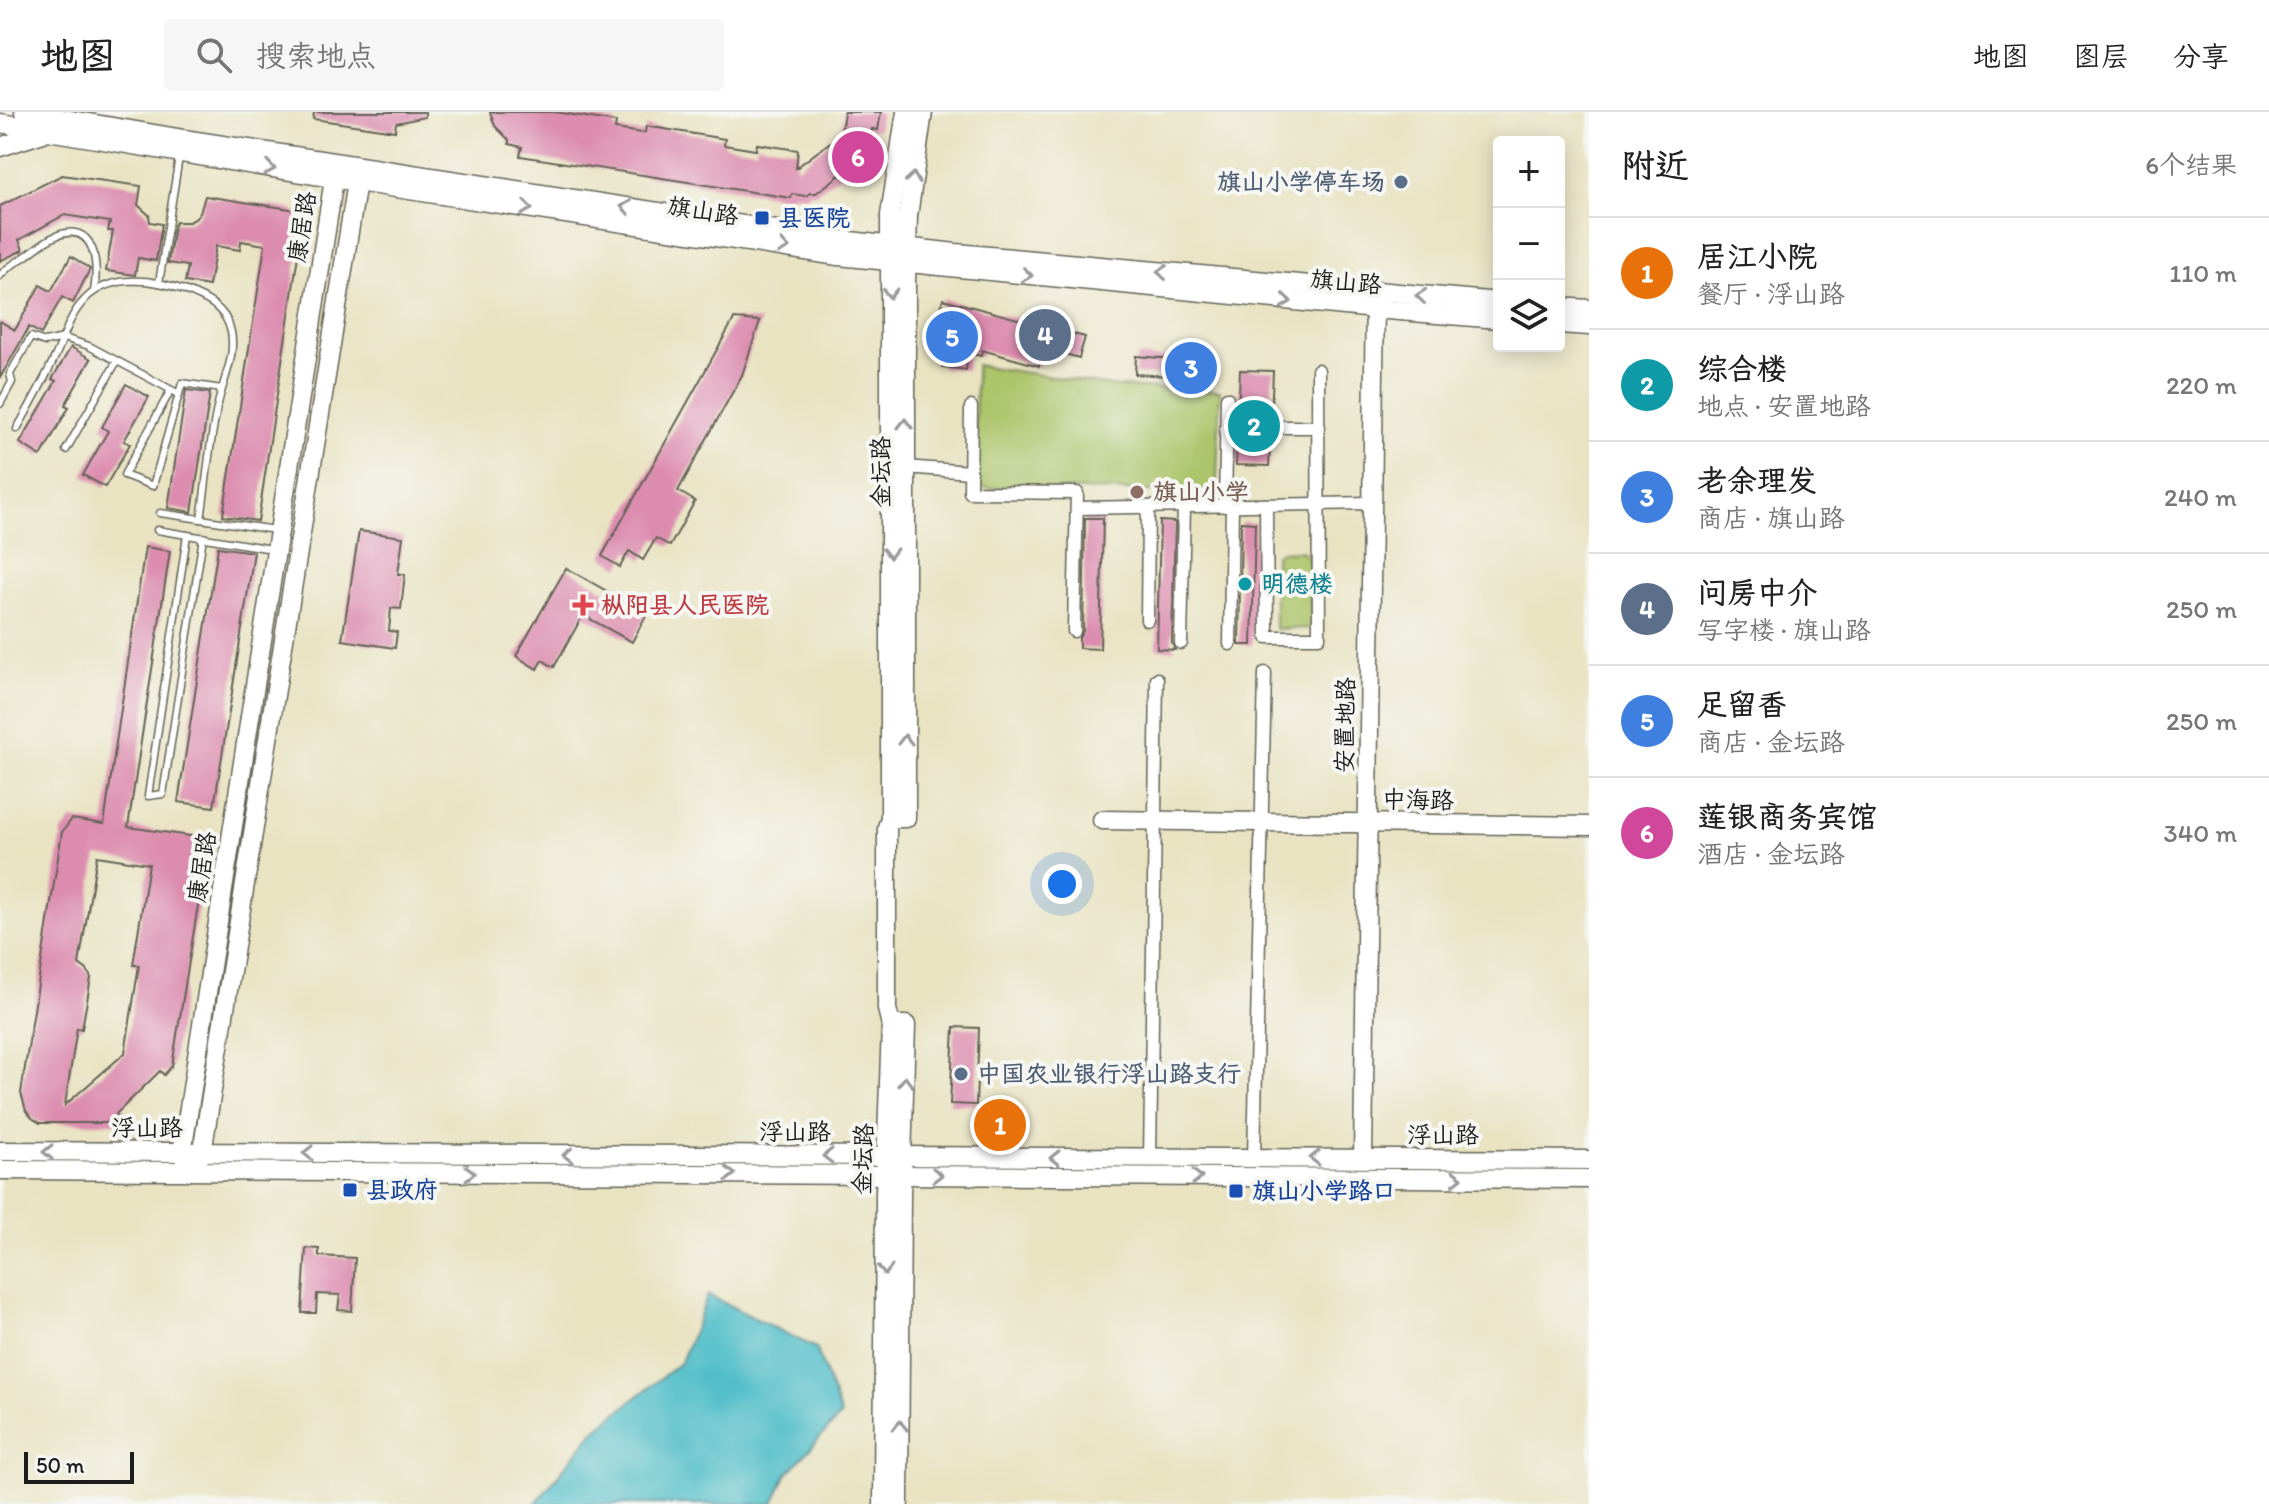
<!DOCTYPE html>
<html lang="zh">
<meta charset="utf-8">
<style>
:root{--surface:#fff;--page:#f6f6f6;--text:#222;--muted:#767676;--line:#e0e0e0;--accent:#1f6fb2}
body{margin:0;font-family:Itim,"LXGW WenKai TC",sans-serif;background:var(--page);color:var(--text)}
.controls{position:absolute;right:24px;top:24px;display:grid;overflow:hidden;border-radius:8px;box-shadow:0 4px 20px #0003}
.controls button{width:72px;height:72px;display:grid;place-items:center;padding:0;border:0;border-bottom:2px solid var(--line);background:var(--surface);color:var(--text);font:40px sans-serif}
.scale{position:absolute;left:24px;bottom:20px;width:110px;box-sizing:border-box;padding-left:8px;border:4px solid #1c1c1c;border-top:0;font-size:22px;line-height:28px;white-space:nowrap;color:#1c1c1c;-webkit-text-stroke:6px #f6f6f2;paint-order:stroke}
.you{position:absolute;left:1062px;top:772px;width:28px;height:28px;margin:-20px;border:6px solid #fff;border-radius:50%;background:#1a73e8;box-shadow:0 0 0 12px #1a73e833}
.badge{display:grid;place-items:center;width:52px;height:52px;border-radius:50%;background:var(--accent);color:#fff;font-size:26px;font-weight:700}
.pin{position:absolute;translate:-50% -50%;border:4px solid #fff;box-shadow:0 2px 8px #0006}
.list{margin:0;padding:0;list-style:none}
h2{display:flex;justify-content:space-between;align-items:center;height:104px;margin:0;padding:0 32px;font-size:34px}
h2 small{font-size:26px;font-weight:400;color:var(--muted)}
.list li{display:grid;grid-template-columns:52px 1fr auto;gap:24px;align-items:center;box-sizing:border-box;height:112px;padding:0 32px;border-top:2px solid var(--line)}
.list b{display:block;font-size:30px;white-space:nowrap}
.list p{margin:0;font-size:26px;white-space:nowrap;color:var(--muted)}
.list em{font-size:26px;font-style:normal;color:var(--muted)}
.icon{flex:none;width:44px;height:44px;fill:none;stroke:currentColor;stroke-width:2;stroke-linecap:round;stroke-linejoin:round}
.map{position:relative;flex:none;width:1589px;height:1392px;overflow:hidden}
header{display:flex;align-items:center;gap:48px;box-sizing:border-box;height:112px;padding:0 40px;background:var(--surface);border-bottom:2px solid var(--line)}
header strong{font-size:38px}
nav{display:flex;gap:44px;margin-inline-start:auto;font-size:28px}
.search{width:560px;height:72px;background:var(--page);display:flex;align-items:center;gap:20px;box-sizing:border-box;padding:0 28px;border-radius:8px;color:var(--muted);font-size:30px}
main{display:flex}
aside{flex:1;background:var(--surface)}
.map>svg:first-child{display:block}
.green{fill:#acc56a;stroke:#647043;stroke-width:2}
.water{fill:#50bdc8;stroke:#366c72;stroke-width:2}
.building{fill:#dc8caf;fill-rule:evenodd}
.lines{fill:none;stroke-linecap:round;stroke-linejoin:round}
.lane-casing{stroke:#646256;stroke-width:9}
.street-casing{stroke:#646256;stroke-width:15}
.secondary-casing{stroke:#646256;stroke-width:21}
.highway-casing{stroke:#646256;stroke-width:27}
.lane{stroke:#fff;stroke-width:6}
.street{stroke:#fff;stroke-width:12}
.secondary{stroke:#fff;stroke-width:18}
.highway{stroke:#fff;stroke-width:24}
.oneway{stroke:#999}
.service-dot{fill:#5c6f8a;stroke:#f6f6f2;stroke-width:3}
.transit-dot{fill:#1a4fb4;stroke:#f6f6f2;stroke-width:3}
.education-dot{fill:#8d6e63;stroke:#f6f6f2;stroke-width:3}
.culture-dot{fill:#0f9aa8;stroke:#f6f6f2;stroke-width:3}
.health-dot{fill:#e0444e;stroke:#f6f6f2;stroke-width:3}
.labels{text-anchor:middle;stroke-width:8;stroke-linejoin:round;paint-order:stroke}
.service-label{font-size:24px;font-weight:bold;fill:#4e5e75;stroke:#f6f6f2;text-anchor:end}
.street-label{font-size:24px;fill:#1c1c1c;stroke:#f6f6f2}
.transit-label{font-size:24px;font-weight:bold;fill:#164399;stroke:#f6f6f2;text-anchor:start}
.education-label{font-size:24px;font-weight:bold;fill:#785e54;stroke:#f6f6f2;text-anchor:start}
.culture-label{font-size:24px;font-weight:bold;fill:#0d838f;stroke:#f6f6f2;text-anchor:start}
.health-label{font-size:24px;font-weight:bold;fill:#be3a42;stroke:#f6f6f2;text-anchor:start}
</style>
<header>
<strong>地图</strong>
<div class="search"><svg class="icon" aria-label="search" viewBox="0 0 24 24"><circle cx="10" cy="10" r="6"/><path d="M15 15l6 6"/></svg>搜索地点</div>
<nav><a>地图</a><a>图层</a><a>分享</a></nav>
</header>
<main>
<div class="map">
<svg width="1589" height="1392" viewBox="0 0 1589 1392">
<rect width="100%" height="100%" fill="#f6f6f2"/>
<filter id="ink" filterUnits="userSpaceOnUse"><feTurbulence type="fractalNoise" baseFrequency=".0125" numOctaves="2"/><feDisplacementMap in="SourceGraphic" scale="16" xChannelSelector="R" yChannelSelector="G"/><feConvolveMatrix kernelMatrix="1 2 1 2 8 2 1 2 1" color-interpolation-filters="sRGB"/></filter>
<filter id="wash" filterUnits="userSpaceOnUse"><feTurbulence type="fractalNoise" baseFrequency=".006" numOctaves="4" result="noise"/><feDisplacementMap in="SourceGraphic" scale="32" xChannelSelector="R" yChannelSelector="G"/><feGaussianBlur stdDeviation="1.8" result="paint"/><feColorMatrix in="noise" values="0 0 0 0 0 0 0 0 0 0 0 0 0 0 0 0 0 1.4 0 .05"/><feComposite in="paint" operator="in"/></filter>
<g filter="url(#wash)">
<rect width="100%" height="100%" fill="#e9e3c2"/>
<g class="green">
<polygon points="976,253 1117,275 1220,279 1217,368 1212,375 1200,380 984,376 979,373 975,362"/>
<polygon points="1301,439 1310,447 1311,516 1275,517 1275,444 1280,440"/>
</g>
<polygon class="water" points="708,1183 816,1236 841,1303 786,1363 773,1392 535,1392 594,1319 681,1250"/>
<g id="blocks">
<g class="building">
<polygon points="314,0 425,0 425,5 396,11 395,19 313,7"/>
<polygon points="490,0 555,0 616,10 615,17 642,21 645,20 646,14 725,27 724,33 756,38 757,32 798,38 796,56 841,22 844,0 881,0 878,18 872,17 869,41 816,81 810,81 806,84 792,82 791,86 520,44 522,35 509,32 509,28 495,14"/>
<polygon points="62,63 141,74 138,93 149,103 150,110 162,112 156,149 138,146 135,163 106,159 113,119 108,119 110,110 64,103 19,128 23,138 0,149 0,94"/>
<polygon points="205,84 290,97 297,101 303,110 258,409 223,404 265,133 241,129 240,138 216,134 209,174 185,170 188,154 168,151 174,114 176,110 189,110 195,107 200,101"/>
<polygon points="71,144 90,157 73,191 62,185 41,222 29,215 0,266 0,209 15,218 40,173 51,179"/>
<polygon points="943,187 1085,225 1079,246 1044,236 1039,254 982,238 981,244 968,241 966,258 942,255 944,235 941,234 947,210 938,207"/>
<polygon points="734,207 760,209 742,263 678,379 695,389 670,434 656,426 643,448 629,439 620,455 602,444"/>
<polygon points="71,235 91,247 65,293 69,295 41,344 20,331 56,269 52,267"/>
<polygon points="1136,244 1198,249 1196,264 1169,261 1169,264 1135,262"/>
<polygon points="1240,258 1273,259 1269,354 1236,353"/>
<polygon points="126,272 149,285 124,329 130,332 105,375 83,363 108,319 102,315"/>
<polygon points="186,278 210,281 192,400 168,396"/>
<polygon points="1085,406 1103,406 1100,537 1079,536 1079,526 1083,519"/>
<polygon points="1160,409 1175,410 1172,531 1175,538 1157,537"/>
<polygon points="1241,410 1255,411 1252,533 1239,533"/>
<polygon points="359,419 403,425 398,462 405,462 401,497 391,496 389,519 397,520 395,536 342,528"/>
<path d="M145,435l25,4 -42,276 69,10 10,13 -35,216 -8,9 -4,-4 -44,43 8,9h-84l-8,-5 -6,-7 -5,-18 41,-261 10,-13 32,5zM97,744l52,8 -16,101h6l-14,88 -60,52 12,-77 5,1 9,-51 -4,-8 -8,-6z"/>
<polygon points="218,435 254,440 214,695 178,690"/>
<polygon points="566,456 647,502 632,530 583,503 554,555 542,548 537,557 516,544"/>
<polygon points="954,915 979,916 976,993 950,992"/>
<polygon points="306,1136 319,1137 319,1144 355,1146 352,1199 338,1198 340,1183 317,1182 316,1201 302,1201"/>
</g>
</g>
</g>
<g filter="url(#ink)">
<use href="#blocks" fill-opacity="0" stroke="#646256" stroke-width="2"/>
<g class="lines">
<defs>
<g id="lane">
<path d="M0,164c7,-10 20,-15 30,-23 8,-6 16,-13 26,-17 39,-16 43,28 38,55"/>
<polyline points="159,171 179,45"/>
<polyline points="171,278 124,363 153,374 179,282"/>
<polyline points="0,292 12,270 10,262 31,225 45,230 64,226 89,234 179,282 182,271 222,277"/>
<path d="M17,317c13,-23 26,-47 37,-70 9,-18 14,-40 27,-55 24,-31 70,-26 103,-14 21,8 42,17 47,42 5,25 -8,48 -13,72 -9,37 -11,77 -17,115"/>
<polyline points="66,338 117,249"/>
<polyline points="160,401 275,418"/>
<polyline points="157,418 272,437"/>
<polyline points="187,423 148,684 163,682 203,425"/>
</g>
<g id="street">
<polyline points="971,295 970,380 1077,381 1074,519"/>
<polyline points="1282,315 1319,315"/>
<polyline points="905,355 970,360"/>
<polyline points="1266,393 1267,525 1319,525 1318,258"/>
<polyline points="1225,394 1227,286"/>
<polyline points="1077,396 1372,391"/>
<polyline points="1147,508 1148,395"/>
<polyline points="1181,531 1184,394"/>
<polyline points="1230,532 1232,394"/>
<polyline points="1150,1046 1157,567"/>
<polyline points="1254,1046 1265,561"/>
</g>
<g id="secondary">
<polyline points="24,0 178,26 841,128 956,141 1499,190"/>
<polyline points="0,11 357,70 838,144 1375,197 1499,207"/>
<polyline points="0,35 43,21"/>
<polygon points="349,53 357,70 202,1041 190,1059 182,1041 334,67"/>
<polyline points="1559,195 1589,197"/>
<polyline points="1559,212 1589,214"/>
<polyline points="890,706 906,706 906,171 908,104 923,0"/>
<polyline points="1102,708 1589,714"/>
<polyline points="891,913 906,913 901,1083 899,1392"/>
<polyline points="0,1039 1589,1048"/>
<polyline points="1363,1046 1375,187"/>
<polyline points="0,1058 1589,1067"/>
<polyline points="883,1392 885,1083 891,913 887,897 887,715 890,706 890,103 906,0"/>
</g>
<polyline id="highway" points="41,0 44,4"/>
</defs>
<use href="#lane" class="lane-casing"/>
<use href="#street" class="street-casing"/>
<use href="#secondary" class="secondary-casing"/>
<use href="#highway" class="highway-casing"/>
<use href="#lane" class="lane"/>
<use href="#street" class="street"/>
<use href="#secondary" class="secondary"/>
<use href="#highway" class="highway"/>
</g>
<defs><path id="oneway-chevron" d="M-2-3.5L2.5 0L-2 3.5" fill="none" stroke-width="1.6" stroke-linecap="round" stroke-linejoin="round" transform="scale(2)"/></defs>
<g class="oneway">
<use href="#oneway-chevron" transform="translate(270 56) rotate(9)"/>
<use href="#oneway-chevron" transform="translate(913 66) rotate(-82)"/>
<use href="#oneway-chevron" transform="translate(626 95) rotate(-171)"/>
<use href="#oneway-chevron" transform="translate(527 96) rotate(9)"/>
<use href="#oneway-chevron" transform="translate(784 135) rotate(9)"/>
<use href="#oneway-chevron" transform="translate(1162 160) rotate(-175)"/>
<use href="#oneway-chevron" transform="translate(1027 163) rotate(6)"/>
<use href="#oneway-chevron" transform="translate(890 181) rotate(90)"/>
<use href="#oneway-chevron" transform="translate(1421 184) rotate(-175)"/>
<use href="#oneway-chevron" transform="translate(1286 189) rotate(6)"/>
<use href="#oneway-chevron" transform="translate(905 312) rotate(-90)"/>
<use href="#oneway-chevron" transform="translate(890 441) rotate(90)"/>
<use href="#oneway-chevron" transform="translate(905 628) rotate(-90)"/>
<use href="#oneway-chevron" transform="translate(905 970) rotate(-89)"/>
<use href="#oneway-chevron" transform="translate(48 1040) rotate(-180)"/>
<use href="#oneway-chevron" transform="translate(308 1041) rotate(-180)"/>
<use href="#oneway-chevron" transform="translate(568 1043) rotate(-180)"/>
<use href="#oneway-chevron" transform="translate(828 1044) rotate(-180)"/>
<use href="#oneway-chevron" transform="translate(1055 1046) rotate(-180)"/>
<use href="#oneway-chevron" transform="translate(1315 1046) rotate(-180)"/>
<use href="#oneway-chevron" transform="translate(470 1061)"/>
<use href="#oneway-chevron" transform="translate(730 1062)"/>
<use href="#oneway-chevron" transform="translate(937 1063)"/>
<use href="#oneway-chevron" transform="translate(1197 1065)"/>
<use href="#oneway-chevron" transform="translate(1457 1066)"/>
<use href="#oneway-chevron" transform="translate(885 1158) rotate(90)"/>
<use href="#oneway-chevron" transform="translate(900 1314) rotate(-90)"/>
</g>
</g>
<g class="service-dot">
<circle cx="1401" cy="70" r="8"/>
<circle cx="961" cy="962" r="8"/>
</g>
<g class="transit-dot">
<rect x="754" y="98" width="16" height="16" rx="4"/>
<rect x="342" y="1070" width="16" height="16" rx="4"/>
<rect x="1228" y="1071" width="16" height="16" rx="4"/>
</g>
<circle class="education-dot" cx="1137" cy="380" r="8"/>
<circle class="culture-dot" cx="1245" cy="472" r="8"/>
<path class="health-dot" d="M579 481h8v8h8v8h-8v8h-8v-8h-8v-8h8z"/>
<g class="labels">
<g class="service-label">
<text x="1385" y="78">旗山小学停车场</text>
<text x="977" y="970" text-anchor="start">中国农业银行浮山路支行</text>
</g>
<g class="street-label">
<text transform="translate(703 99) rotate(9)" y="8">旗山路</text>
<text transform="translate(302 115) rotate(-81)" y="8">康居路</text>
<text transform="translate(1346 170) rotate(5)" y="8">旗山路</text>
<text transform="translate(881 360) rotate(-90)" y="8">金坛路</text>
<text transform="translate(1345 613) rotate(-89)" y="8">安置地路</text>
<text transform="translate(1418 688) rotate(1)" y="8">中海路</text>
<text transform="translate(202 755) rotate(-81)" y="8">康居路</text>
<text x="147" y="1024">浮山路</text>
<text x="795" y="1028">浮山路</text>
<text x="1443" y="1031">浮山路</text>
<text transform="translate(863 1047) rotate(-88)" y="8">金坛路</text>
</g>
<g class="transit-label">
<text x="778" y="114">县医院</text>
<text x="366" y="1086">县政府</text>
<text x="1252" y="1087">旗山小学路口</text>
</g>
<g class="education-label">
<text x="1153" y="388">旗山小学</text>
</g>
<g class="culture-label">
<text x="1261" y="480">明德楼</text>
</g>
<g class="health-label">
<text x="601" y="501">枞阳县人民医院</text>
</g>
</g>
</svg>
<div class="controls">
<button>+</button>
<button>−</button>
<button><svg class="icon" aria-label="layers" viewBox="0 0 24 24"><path d="M12 4l9 5-9 5-9-5zM3 14l9 5 9-5"/></svg></button>
</div>
<div class="scale">50 m</div>
<div class="you"></div>
<div class="pin badge" style="left:1000px;top:1013px;background:#e8710a">1</div>
<div class="pin badge" style="left:1254px;top:314px;background:#0f9aa8">2</div>
<div class="pin badge" style="left:1191px;top:256px;background:#3f7fe0">3</div>
<div class="pin badge" style="left:1045px;top:223px;background:#5c6f8a">4</div>
<div class="pin badge" style="left:952px;top:225px;background:#3f7fe0">5</div>
<div class="pin badge" style="left:858px;top:45px;background:#d1479c">6</div>
</div>
<aside>
<h2>附近<small>6个结果</small></h2>
<ul class="list">
<li><span class="badge" style="background:#e8710a">1</span><div><b>居江小院</b><p>餐厅 · 浮山路</p></div><em>110 m</em></li>
<li><span class="badge" style="background:#0f9aa8">2</span><div><b>综合楼</b><p>地点 · 安置地路</p></div><em>220 m</em></li>
<li><span class="badge" style="background:#3f7fe0">3</span><div><b>老余理发</b><p>商店 · 旗山路</p></div><em>240 m</em></li>
<li><span class="badge" style="background:#5c6f8a">4</span><div><b>问房中介</b><p>写字楼 · 旗山路</p></div><em>250 m</em></li>
<li><span class="badge" style="background:#3f7fe0">5</span><div><b>足留香</b><p>商店 · 金坛路</p></div><em>250 m</em></li>
<li><span class="badge" style="background:#d1479c">6</span><div><b>莲银商务宾馆</b><p>酒店 · 金坛路</p></div><em>340 m</em></li>
</ul>
</aside>
</main>
